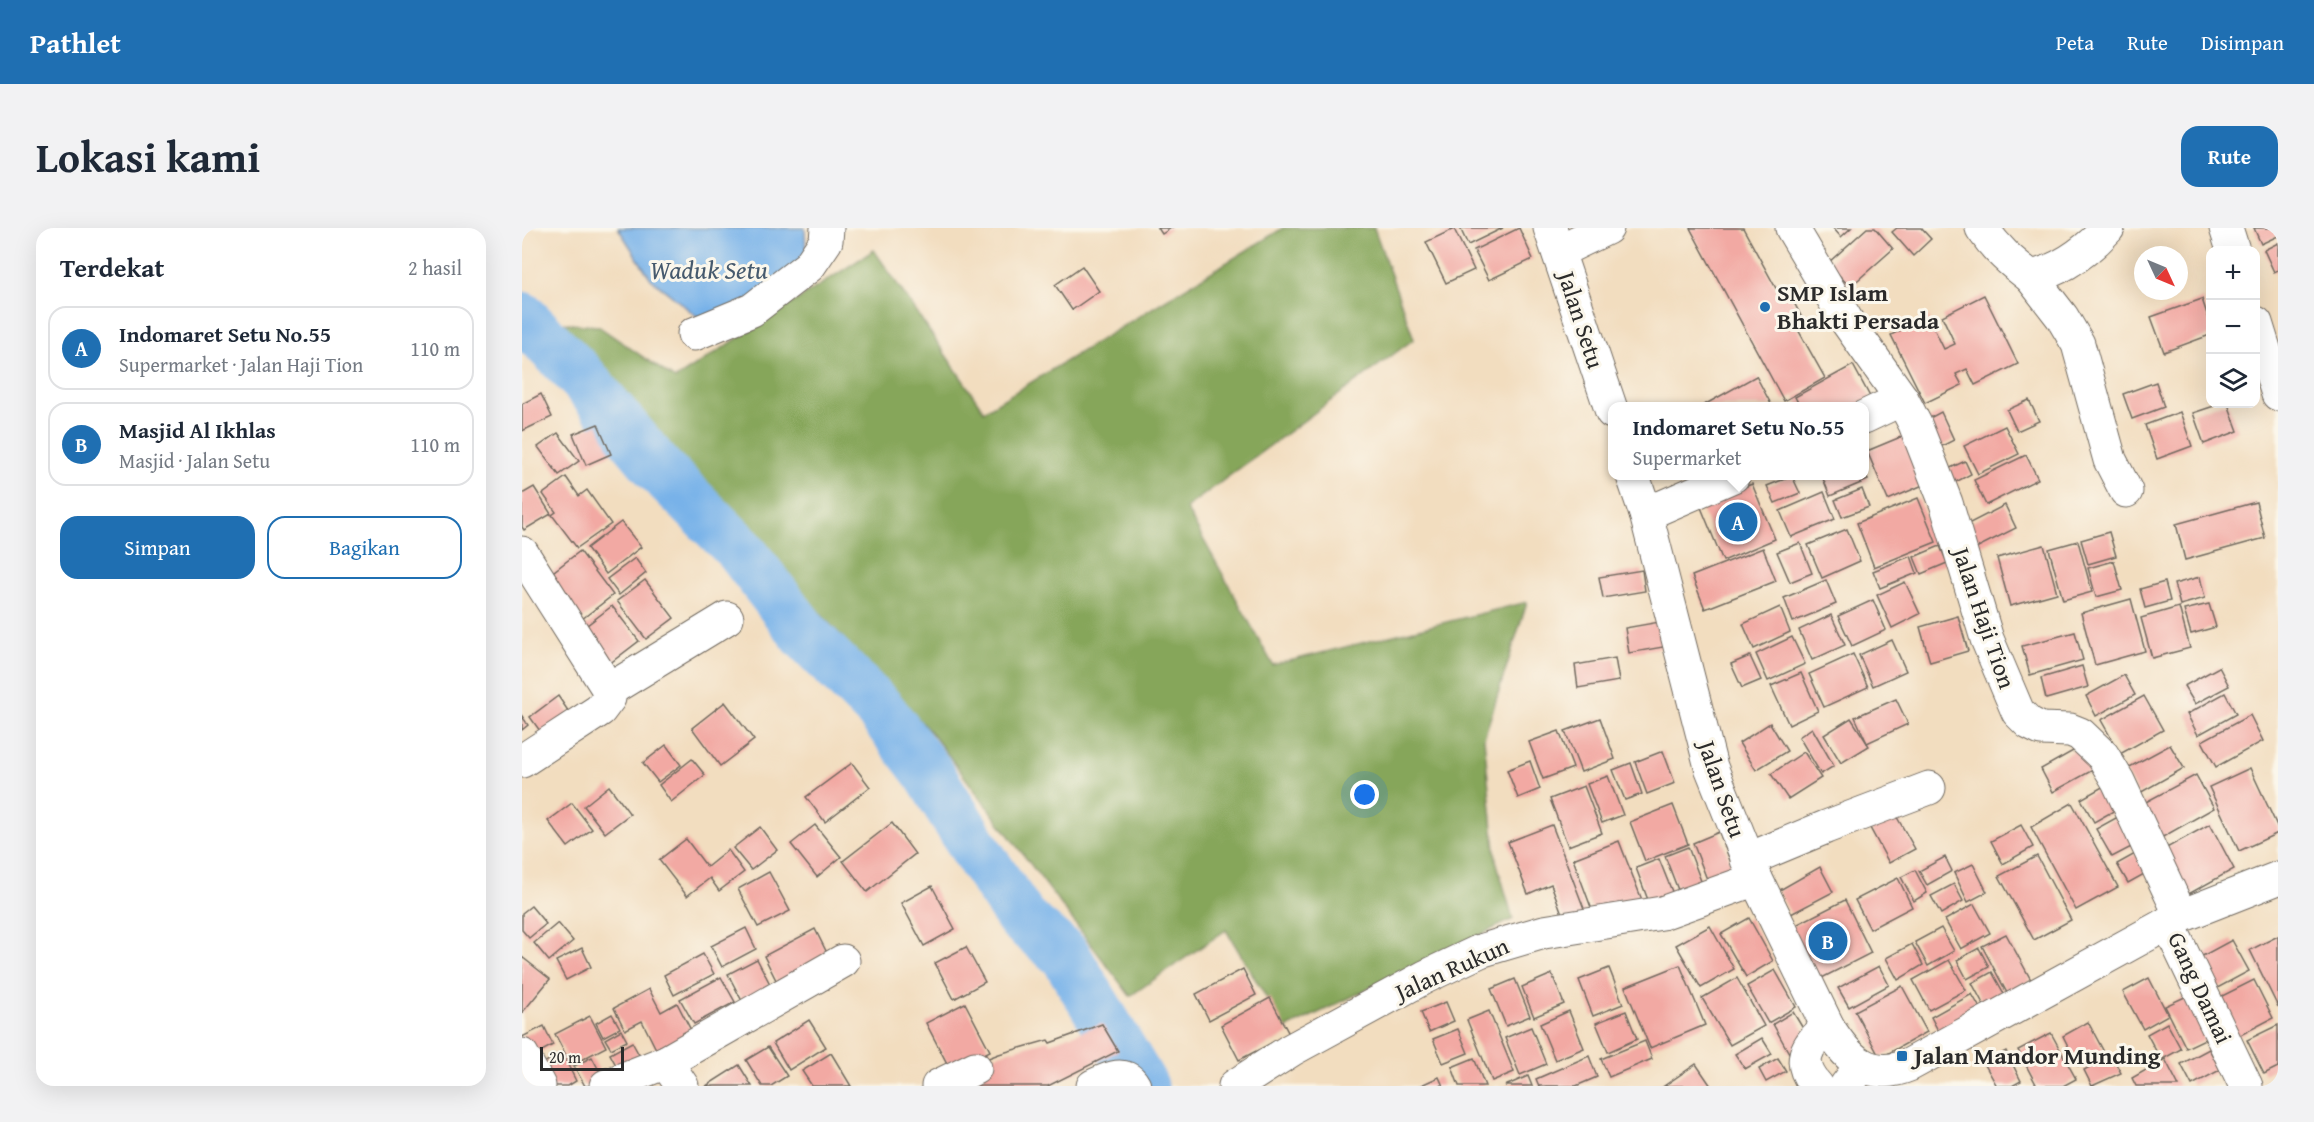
<!DOCTYPE html>
<html lang="id">
<meta charset="utf-8">
<style>
:root{--surface:#fff;--page:#f2f2f3;--text:#1f2937;--muted:#747a83;--line:#e0e1e3;--accent:#1f6fb2}
body{margin:0;font-family:"Gentium Book Plus",serif;background:var(--page);color:var(--text)}
.controls{position:absolute;right:18px;top:18px;display:grid;overflow:hidden;border-radius:12px;box-shadow:0 6px 24px #0002}
.controls button{width:54px;height:54px;display:grid;place-items:center;padding:0;border:0;border-bottom:2px solid var(--line);background:var(--surface);color:var(--text);font:30px sans-serif}
.compass{position:absolute;left:1612px;top:18px;width:54px;height:54px;border-radius:50%;background:var(--surface);box-shadow:0 6px 24px #0002;rotate:134deg}
.scale{position:absolute;left:18px;bottom:15px;width:84px;box-sizing:border-box;padding-left:6px;border:3px solid #2b2b2b;border-top:0;font-size:16px;line-height:21px;white-space:nowrap;color:#2b2b2b;-webkit-text-stroke:4px #fbf7ec;paint-order:stroke}
.you{position:absolute;left:843px;top:567px;width:21px;height:21px;margin:-15px;border:4px solid #fff;border-radius:50%;background:#1a73e8;box-shadow:0 0 0 9px #1a73e833}
.badge{display:grid;place-items:center;width:39px;height:39px;border-radius:50%;background:var(--accent);color:#fff;font-size:20px;font-weight:700}
.pin{position:absolute;translate:-50% -50%;border:3px solid #fff;box-shadow:0 2px 6px #0006}
.popup{position:absolute;left:1086px;top:174px;width:261px;height:78px;box-sizing:border-box;display:grid;place-content:center;border-radius:12px;background:var(--surface);filter:drop-shadow(0 2px 4px #0005);font-size:20px;white-space:nowrap;color:var(--muted)}
.popup b{font-size:22px;color:var(--text)}
.popup::after{content:'';position:absolute;left:50%;top:100%;margin-left:-12px;border:12px solid transparent;border-top-color:var(--surface)}
.list{margin:0;padding:0;list-style:none}
h2{display:flex;justify-content:space-between;align-items:center;height:78px;margin:0;padding:0 24px;font-size:26px}
h2 small{font-size:20px;font-weight:400;color:var(--muted)}
.list li{display:grid;grid-template-columns:39px 1fr auto;gap:18px;align-items:center;box-sizing:border-box;height:84px;margin:0 12px 12px;padding:0 12px;border:2px solid var(--line);border-radius:18px}
.list b{display:block;font-size:22px;white-space:nowrap}
.list p{margin:0;font-size:20px;white-space:nowrap;color:var(--muted)}
.list em{font-size:20px;font-style:normal;color:var(--muted)}
.actions{display:flex;gap:12px;padding:18px 24px}
.actions a{flex:1;padding:14px 0;border:2px solid var(--accent);border-radius:18px;text-align:center;font-size:21px;color:var(--accent)}
.actions .main{background:var(--accent);color:#fff}
.icon{flex:none;width:33px;height:33px;fill:none;stroke:currentColor;stroke-width:2;stroke-linecap:round;stroke-linejoin:round}
.map{position:relative;flex:none;width:1756px;height:858px;overflow:hidden;border-radius:18px}
header{display:flex;align-items:center;gap:36px;box-sizing:border-box;height:84px;padding:0 30px;background:var(--accent);color:#fff}
header strong{font-size:28px}
nav{display:flex;gap:33px;margin-inline-start:auto;font-size:21px}
.intro{display:flex;align-items:center;justify-content:space-between;box-sizing:border-box;height:144px;padding:0 36px}
h1{margin:0;font-size:42px}
.button{padding:15px 27px;border-radius:18px;background:var(--accent);color:#fff;font-size:21px;font-weight:700}
main{display:flex;gap:36px;padding:0 36px}
aside{flex:1;background:var(--surface);border-radius:18px;box-shadow:0 6px 24px #0002}
.map>svg:first-child{display:block}
.forest{fill:#86a65a;stroke:#586842;stroke-width:1.5}
.water{fill:#78b2e9;stroke:#526e8a;stroke-width:1.5}
.lines{fill:none;stroke-linecap:round;stroke-linejoin:round}
.river{stroke:#78b2e9;stroke-width:51}
.building{fill:#f2a9a3}
.minor-casing{stroke:#71695f;stroke-width:35}
.major-casing{stroke:#71695f;stroke-width:35}
.minor{stroke:#fff;stroke-width:33}
.major{stroke:#fff;stroke-width:33}
.poi-dot{fill:#1f6fb2;stroke:#fbf7ec;stroke-width:2}
.labels{text-anchor:middle;stroke-width:6;stroke-linejoin:round;paint-order:stroke}
.poi-label{font-size:24px;font-weight:bold;fill:#2b2b2b;stroke:#fbf7ec;text-anchor:start}
.street-label{font-size:24px;fill:#2b2b2b;stroke:#fbf7ec}
.water-label{font-size:26px;font-style:italic;fill:#465a6e;stroke:#fbf7ec}
</style>
<header>
<strong>Pathlet</strong>
<nav><a>Peta</a><a>Rute</a><a>Disimpan</a></nav>
</header>
<div class="intro"><h1>Lokasi kami</h1><a class="button">Rute</a></div>
<main>
<aside>
<h2>Terdekat<small>2 hasil</small></h2>
<ul class="list">
<li><span class="badge">A</span><div><b>Indomaret Setu No.55</b><p>Supermarket · Jalan Haji Tion</p></div><em>110 m</em></li>
<li><span class="badge">B</span><div><b>Masjid Al Ikhlas</b><p>Masjid · Jalan Setu</p></div><em>110 m</em></li>
</ul>
<div class="actions"><a class="main">Simpan</a><a>Bagikan</a></div>
</aside>
<div class="map">
<svg width="1756" height="858" viewBox="0 0 1756 858">
<rect width="100%" height="100%" fill="#fbf7ec"/>
<filter id="ink" filterUnits="userSpaceOnUse"><feTurbulence type="fractalNoise" baseFrequency=".0167" numOctaves="2"/><feDisplacementMap in="SourceGraphic" scale="12" xChannelSelector="R" yChannelSelector="G"/><feConvolveMatrix kernelMatrix="1 2 1 2 8 2 1 2 1" color-interpolation-filters="sRGB"/></filter>
<filter id="wash" filterUnits="userSpaceOnUse"><feTurbulence type="fractalNoise" baseFrequency=".008" numOctaves="4" result="noise"/><feDisplacementMap in="SourceGraphic" scale="24" xChannelSelector="R" yChannelSelector="G"/><feGaussianBlur stdDeviation="1.35" result="paint"/><feColorMatrix in="noise" values="0 0 0 0 0 0 0 0 0 0 0 0 0 0 0 0 0 1.4 0 .05"/><feComposite in="paint" operator="in"/></filter>
<g filter="url(#wash)">
<rect width="100%" height="100%" fill="#f2ddbf"/>
<polygon class="forest" points="761,0 852,0 892,111 664,280 751,437 1005,374 962,510 974,632 991,691 763,801 704,702 608,768 411,507 277,363 38,95 76,98 153,151 352,22 462,183"/>
<polygon class="water" points="96,0 283,0 284,28 230,73 177,90 129,51"/>
<g class="lines">
<polyline class="river" points="0,89 58,147 135,239 217,321 283,407 358,482 407,546 457,627 500,691 543,727 621,858"/>
</g>
<g id="blocks">
<g class="building">
<polygon points="636,0 649,0 640,6"/>
<polygon points="938,0 981,0 946,17"/>
<polygon points="997,0 1011,31 967,52 952,22"/>
<polygon points="1168,0 1221,0 1256,64 1264,59 1282,94 1274,98 1303,150 1262,173"/>
<polygon points="1311,0 1329,0 1319,9"/>
<polygon points="1345,0 1353,0 1371,21 1328,59 1306,35"/>
<polygon points="1375,0 1399,0 1409,11 1391,28 1370,4"/>
<polygon points="1732,0 1756,0 1756,8 1739,16"/>
<polygon points="932,1 952,42 924,55 904,14"/>
<polygon points="1756,15 1756,42 1752,44 1742,22"/>
<polygon points="560,38 577,63 550,82 533,57"/>
<polygon points="1462,67 1496,136 1453,157 1445,141 1434,146 1440,157 1403,175 1369,107 1406,88 1422,121 1433,116 1420,88"/>
<polygon points="1680,71 1688,95 1688,107 1642,124 1629,89"/>
<polygon points="1331,137 1353,178 1278,178 1273,169"/>
<polygon points="1234,148 1250,178 1182,178 1182,177"/>
<polygon points="1634,154 1642,179 1610,191 1601,166"/>
<polygon points="19,166 30,189 0,203 0,176"/>
<polygon points="1507,172 1517,193 1495,203 1485,182"/>
<polygon points="1698,176 1706,176 1716,203 1682,216 1671,185"/>
<polygon points="1419,184 1432,212 1418,219 1404,192"/>
<polygon points="1658,184 1670,218 1635,231 1623,197"/>
<polygon points="76,196 89,226 64,237 51,206"/>
<polygon points="1483,198 1497,226 1456,246 1442,218"/>
<polygon points="36,205 57,233 37,247 16,219"/>
<polygon points="1381,208 1401,257 1366,272 1345,223"/>
<polygon points="1504,227 1516,251 1464,277 1452,252"/>
<polygon points="1443,233 1449,246 1432,255 1426,241"/>
<polygon points="1342,242 1346,252 1308,268 1300,248 1342,248"/>
<polygon points="1270,248 1278,265 1253,275 1245,258"/>
<polygon points="44,249 57,268 65,262 89,296 55,320 30,287 34,284 21,266"/>
<polygon points="1230,256 1253,311 1201,333 1178,277"/>
<polygon points="12,259 29,286 2,302 0,299 0,266"/>
<polygon points="1340,261 1347,279 1320,289 1313,272"/>
<polygon points="1302,264 1313,291 1269,309 1258,283"/>
<polygon points="1396,270 1414,314 1352,339 1335,295"/>
<polygon points="1734,274 1743,310 1663,332 1654,296"/>
<polygon points="1483,277 1494,300 1454,320 1442,298"/>
<polygon points="99,294 119,319 84,346 65,320"/>
<polygon points="1325,301 1338,333 1300,350 1286,317"/>
<polygon points="1587,304 1594,328 1566,336 1559,312"/>
<polygon points="1556,313 1570,364 1541,372 1527,321"/>
<polygon points="1278,315 1290,345 1268,354 1255,324"/>
<polygon points="1522,317 1535,365 1488,378 1475,330"/>
<polygon points="1418,318 1425,335 1399,346 1392,329"/>
<polygon points="1241,320 1254,353 1183,381 1170,348"/>
<polygon points="58,323 91,367 60,391 27,347"/>
<polygon points="1389,328 1395,345 1358,360 1351,343"/>
<polygon points="113,330 124,345 97,367 85,351"/>
<polygon points="1592,333 1600,362 1574,369 1566,340"/>
<polygon points="1120,342 1123,363 1081,370 1077,349"/>
<polygon points="1678,349 1683,370 1658,377 1652,356"/>
<polygon points="123,352 152,390 124,411 95,373"/>
<polygon points="1304,352 1314,376 1271,394 1262,370"/>
<polygon points="1383,354 1398,386 1370,400 1355,367"/>
<polygon points="1643,354 1648,373 1623,380 1618,361"/>
<polygon points="1609,371 1623,423 1573,437 1559,385"/>
<polygon points="1351,372 1364,402 1330,418 1316,388"/>
<polygon points="1687,376 1694,399 1669,406 1662,382"/>
<polygon points="90,378 117,413 87,436 60,401"/>
<polygon points="1258,379 1268,404 1232,421 1221,396"/>
<polygon points="1657,379 1668,420 1630,430 1619,390"/>
<polygon points="1309,387 1323,417 1290,432 1277,402"/>
<polygon points="1436,388 1446,423 1408,434 1398,399"/>
<polygon points="1143,393 1147,418 1107,425 1103,400"/>
<polygon points="1553,404 1561,432 1508,447 1500,418"/>
<polygon points="1270,409 1283,436 1246,453 1234,426"/>
<polygon points="1370,412 1384,443 1351,458 1337,427"/>
<polygon points="1331,426 1346,459 1302,479 1287,446"/>
<polygon points="1228,428 1239,452 1220,460 1209,436"/>
<polygon points="1093,430 1097,453 1056,460 1053,437"/>
<polygon points="1560,438 1566,459 1524,471 1519,450"/>
<polygon points="1697,439 1707,458 1673,476 1662,458"/>
<polygon points="1279,445 1296,483 1267,497 1249,458"/>
<polygon points="1602,447 1613,467 1574,488 1564,468"/>
<polygon points="1703,465 1714,486 1676,507 1665,486"/>
<polygon points="36,468 51,490 23,510 8,489"/>
<polygon points="1622,468 1641,502 1598,526 1579,492"/>
<polygon points="1374,471 1386,496 1345,515 1333,489"/>
<polygon points="203,474 232,512 198,538 170,500"/>
<polygon points="1728,487 1741,513 1694,539 1680,513"/>
<polygon points="0,488 6,497 0,502"/>
<polygon points="1078,490 1093,531 1059,544 1043,503"/>
<polygon points="1329,490 1347,518 1319,535 1302,507"/>
<polygon points="1248,495 1265,523 1234,542 1217,515"/>
<polygon points="1290,500 1312,538 1299,546 1277,509"/>
<polygon points="1037,503 1051,540 1021,551 1007,514"/>
<polygon points="144,517 159,537 136,554 121,535"/>
<polygon points="1648,517 1662,540 1616,566 1602,542"/>
<polygon points="1558,519 1571,542 1531,564 1519,541"/>
<polygon points="1141,523 1153,555 1125,566 1113,534"/>
<polygon points="1282,524 1299,550 1266,571 1249,546"/>
<polygon points="170,531 183,547 149,574 137,557"/>
<polygon points="1008,533 1018,561 996,570 985,542"/>
<polygon points="330,535 348,559 303,594 284,569"/>
<polygon points="1109,535 1120,566 1103,572 1091,542"/>
<polygon points="1728,540 1756,600 1756,605 1717,623 1687,559"/>
<polygon points="1674,547 1692,580 1639,610 1620,576"/>
<polygon points="1086,548 1101,587 1080,595 1065,556"/>
<polygon points="1591,553 1604,576 1572,594 1559,571"/>
<polygon points="87,558 108,586 83,605 62,578"/>
<polygon points="1062,558 1080,605 1046,618 1028,571"/>
<polygon points="50,575 70,601 46,619 26,593"/>
<polygon points="1550,575 1596,659 1554,682 1509,599"/>
<polygon points="1151,577 1166,616 1123,633 1108,594"/>
<polygon points="1372,584 1393,621 1367,635 1347,598"/>
<polygon points="1603,585 1619,614 1590,629 1574,601"/>
<polygon points="370,595 393,626 345,664 321,633"/>
<polygon points="1688,596 1712,641 1663,668 1639,623"/>
<polygon points="293,597 319,629 295,649 269,616"/>
<polygon points="1030,597 1066,691 1045,699 1029,656 1006,666 986,614"/>
<polygon points="1499,597 1511,619 1481,636 1469,613"/>
<polygon points="238,599 255,622 229,642 211,620"/>
<polygon points="1197,604 1217,656 1191,667 1171,615"/>
<polygon points="164,611 185,639 206,622 222,644 197,663 188,650 165,668 137,632"/>
<polygon points="1097,613 1120,672 1073,690 1051,631"/>
<polygon points="1166,619 1184,666 1161,675 1143,628"/>
<polygon points="1622,621 1633,640 1606,655 1595,636"/>
<polygon points="1515,628 1549,692 1512,712 1477,648"/>
<polygon points="1423,629 1430,643 1405,657 1397,643"/>
<polygon points="1137,631 1153,671 1129,680 1114,640"/>
<polygon points="1451,636 1465,664 1446,674 1432,645"/>
<polygon points="1298,639 1311,664 1269,686 1256,663"/>
<polygon points="1393,642 1405,665 1392,673 1379,649"/>
<polygon points="247,644 268,683 236,699 216,661"/>
<polygon points="1376,650 1390,679 1348,701 1333,672"/>
<polygon points="1432,656 1441,673 1419,686 1409,668"/>
<polygon points="410,658 433,701 402,718 379,675"/>
<polygon points="1323,672 1349,725 1290,755 1264,702"/>
<polygon points="1452,676 1468,705 1439,721 1423,692"/>
<polygon points="9,678 24,696 7,710 0,702 0,685"/>
<polygon points="1227,690 1251,733 1224,749 1199,706"/>
<polygon points="36,695 51,713 27,733 12,715"/>
<polygon points="1188,698 1212,741 1179,760 1154,717"/>
<polygon points="224,700 234,721 200,739 189,718"/>
<polygon points="1419,700 1432,723 1406,738 1393,714"/>
<polygon points="293,701 310,735 259,762 242,728"/>
<polygon points="1484,706 1509,752 1485,765 1460,718"/>
<polygon points="1756,708 1756,779 1728,722"/>
<polygon points="1710,712 1727,743 1688,764 1671,733"/>
<polygon points="1390,716 1401,737 1376,752 1364,730"/>
<polygon points="444,719 463,754 432,771 413,735"/>
<polygon points="60,720 69,739 44,752 34,733"/>
<polygon points="1457,720 1467,739 1445,751 1435,732"/>
<polygon points="181,726 192,746 152,767 142,747"/>
<polygon points="0,729 28,751 0,785"/>
<polygon points="235,731 249,758 220,773 206,746"/>
<polygon points="1427,732 1444,762 1407,782 1391,752"/>
<polygon points="1158,737 1183,797 1128,820 1103,759"/>
<polygon points="1357,738 1367,757 1327,779 1316,760"/>
<polygon points="1087,740 1101,776 1071,788 1057,752"/>
<polygon points="721,741 734,767 687,792 674,766"/>
<polygon points="1253,742 1274,779 1246,795 1225,758"/>
<polygon points="1470,744 1485,771 1465,783 1450,755"/>
<polygon points="1030,746 1042,776 1012,789 1000,759"/>
<polygon points="199,749 213,774 172,796 158,771"/>
<polygon points="1215,750 1242,798 1208,817 1180,770"/>
<polygon points="1627,750 1646,787 1621,801 1601,764"/>
<polygon points="993,751 1008,788 984,798 969,761"/>
<polygon points="1732,752 1751,790 1709,812 1690,773"/>
<polygon points="1380,758 1405,804 1358,830 1333,783"/>
<polygon points="127,761 139,784 155,775 174,812 139,831 120,793 103,802 92,780"/>
<polygon points="1450,766 1463,789 1421,812 1409,789"/>
<polygon points="1665,768 1685,810 1664,820 1643,778"/>
<polygon points="748,770 767,806 717,832 699,797"/>
<polygon points="924,774 932,793 907,804 899,784"/>
<polygon points="443,775 468,823 429,843 404,795"/>
<polygon points="967,783 992,844 970,853 945,792"/>
<polygon points="1047,783 1062,820 1033,832 1018,796"/>
<polygon points="1104,783 1115,811 1086,824 1074,795"/>
<polygon points="1271,784 1288,812 1267,825 1251,796"/>
<polygon points="90,786 98,800 81,809 74,795"/>
<polygon points="68,788 84,819 49,837 33,806"/>
<polygon points="287,792 304,819 267,842 251,815"/>
<polygon points="1566,794 1582,824 1556,838 1541,808"/>
<polygon points="1645,795 1659,821 1639,832 1625,806"/>
<polygon points="580,796 596,823 526,858 440,858 453,835 477,826 526,812 528,815"/>
<polygon points="1756,797 1756,839 1742,846 1725,812"/>
<polygon points="22,798 31,817 9,829 0,809"/>
<polygon points="1009,799 1024,836 998,847 983,810"/>
<polygon points="936,801 946,825 921,835 911,811"/>
<polygon points="99,802 105,813 89,821 83,811"/>
<polygon points="1529,805 1554,851 1541,858 1515,858 1496,822"/>
<polygon points="1240,810 1250,826 1223,841 1213,826"/>
<polygon points="1123,813 1130,831 1087,849 1079,831"/>
<polygon points="110,814 123,838 101,850 88,826"/>
<polygon points="246,819 265,848 249,858 240,858 224,832"/>
<polygon points="1687,821 1698,842 1670,857 1659,836"/>
<polygon points="1484,823 1499,853 1490,858 1475,858 1462,835"/>
<polygon points="40,825 54,853 46,858 24,858 14,839"/>
<polygon points="309,825 329,858 290,858 280,843"/>
<polygon points="1589,827 1599,845 1570,858 1562,842"/>
<polygon points="1067,828 1075,849 1054,858 1017,858 1014,851"/>
<polygon points="70,829 83,854 77,858 63,858 52,838"/>
<polygon points="952,830 963,858 937,858 930,839"/>
<polygon points="1256,830 1264,843 1244,854 1237,841"/>
<polygon points="1643,831 1657,858 1614,858 1610,850"/>
<polygon points="1174,836 1189,858 1142,858"/>
<polygon points="217,837 230,858 184,858"/>
<polygon points="1006,848 1010,858 983,858"/>
<polygon points="917,849 921,858 897,858"/>
</g>
</g>
</g>
<g filter="url(#ink)">
<use href="#blocks" fill-opacity="0" stroke="#71695f" stroke-width="1.5"/>
<g class="lines">
<defs>
<g id="minor">
<polyline points="1270,0 1326,95 1380,171 1393,196 1424,275 1465,411 1496,484 1507,495 1519,501 1548,502 1558,506 1581,528 1596,553 1659,688"/>
<path d="M1460,0c14,21 29,34 49,49 31,-7 56,-26 77,-49"/>
<polyline points="1704,0 1711,22"/>
<polyline points="1037,23 1085,0"/>
<polyline points="1509,49 1540,89 1556,116 1588,232 1604,263"/>
<polyline points="1734,95 1756,166"/>
<polyline points="172,106 230,82 287,38 304,13 305,0"/>
<polyline points="1342,189 1380,171"/>
<polyline points="1124,286 1211,248"/>
<polyline points="0,325 87,462 87,470 78,482 0,533"/>
<polyline points="87,462 205,390"/>
<polyline points="1225,632 1304,599 1407,560"/>
<polyline points="1646,695 1724,858"/>
<polyline points="0,827 17,858"/>
<polyline points="144,834 160,858"/>
<polyline points="84,858 144,834 321,733"/>
<polyline points="416,858 453,840"/>
<path d="M571,858c13,-6 32,-17 41,0"/>
<polyline points="713,858 769,822 903,749 958,723 1022,704 1140,685 1234,651"/>
<path d="M1295,858c-21,-23 -12,-41 11,-59"/>
<polyline points="1324,858 1340,837"/>
</g>
<g id="major">
<polyline points="1028,0 1090,184"/>
<path d="M1111,248l13,38 65,253 45,112 72,148c19,31 41,55 81,38l272,-149 97,-38"/>
</g>
</defs>
<use href="#minor" class="minor-casing"/>
<use href="#major" class="major-casing"/>
<use href="#minor" class="minor"/>
<use href="#major" class="major"/>
</g>
</g>
<g class="poi-dot">
<circle cx="1243" cy="79" r="6"/>
<rect x="1374" y="822" width="12" height="12" rx="3"/>
</g>
<g class="labels">
<g class="poi-label">
<text x="1255" y="73">SMP Islam<tspan x="1255" dy="28">Bhakti Persada</tspan></text>
<text x="1392" y="836">Jalan Mandor Munding</text>
</g>
<g class="street-label">
<text transform="translate(1059 92) rotate(72)" y="8">Jalan Setu</text>
<text transform="translate(1462 390) rotate(71)" y="8">Jalan Haji Tion</text>
<text transform="translate(1200 561) rotate(71)" y="8">Jalan Setu</text>
<text transform="translate(930 741) rotate(-24)" y="8">Jalan Rukun</text>
<text transform="translate(1678 760) rotate(65)" y="8">Gang Damai</text>
</g>
<g class="water-label">
<text x="187" y="51">Waduk Setu</text>
</g>
</g>
</svg>
<div class="controls">
<button>+</button>
<button>−</button>
<button><svg class="icon" aria-label="layers" viewBox="0 0 24 24"><path d="M12 4l9 5-9 5-9-5zM3 14l9 5 9-5"/></svg></button>
</div>
<svg class="compass" viewBox="-18 -18 36 36"><path d="M0-13l5 13h-10z" fill="#e53935"/><path d="M0 13l5-13h-10z" fill="#747a83"/></svg>
<div class="scale">20 m</div>
<div class="you"></div>
<div class="pin badge" style="left:1216px;top:294px">A</div>
<div class="popup"><b>Indomaret Setu No.55</b>Supermarket</div>
<div class="pin badge" style="left:1306px;top:713px">B</div>
</div>
</main>
